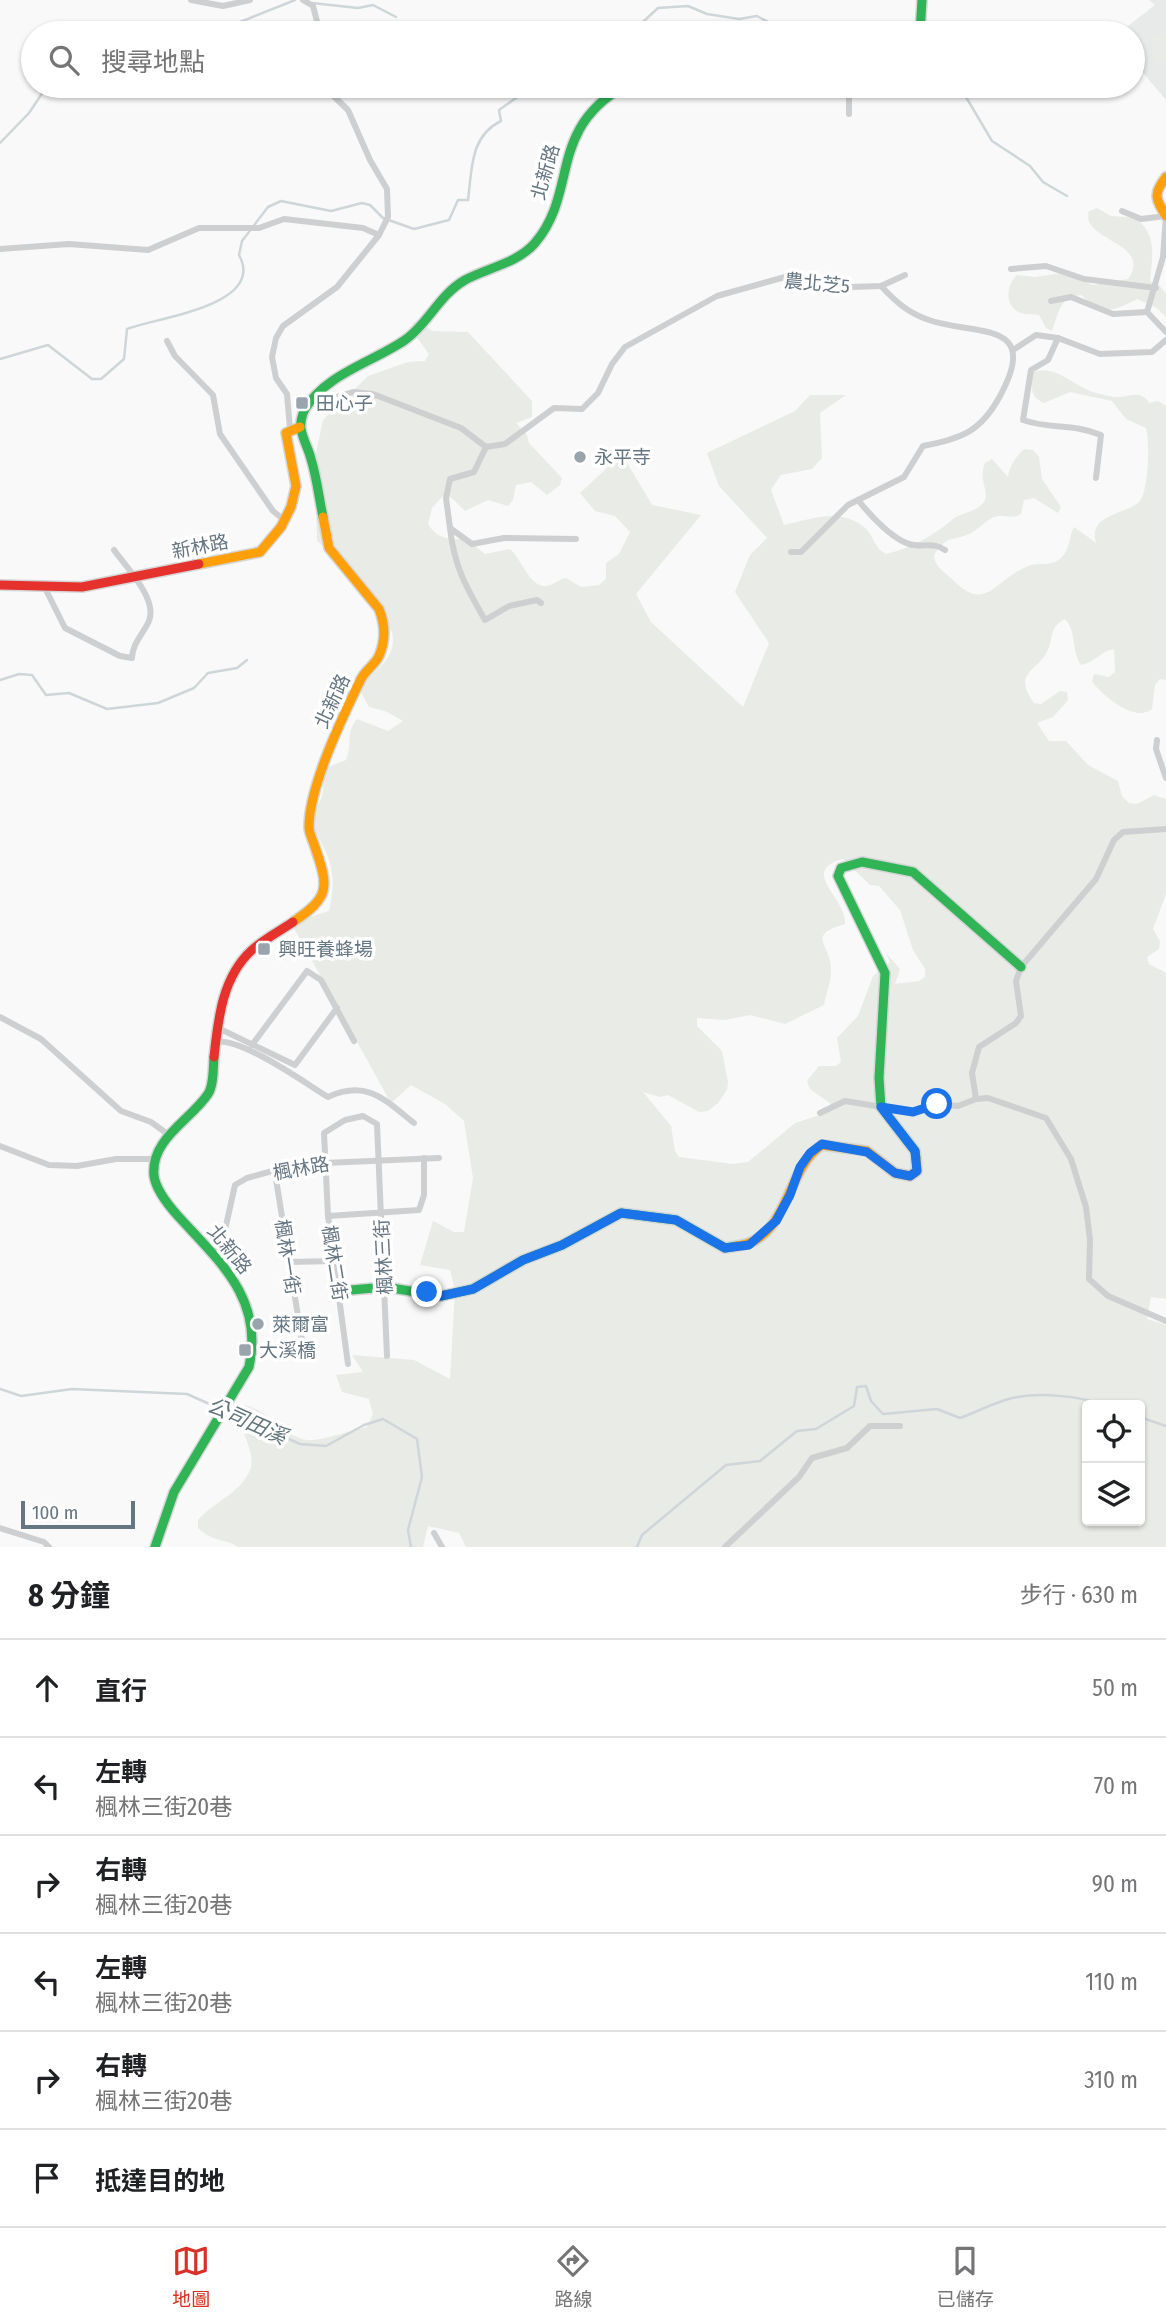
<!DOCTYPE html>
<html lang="zh-TW">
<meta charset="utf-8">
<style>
:root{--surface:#fff;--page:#f2f2f2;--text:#202124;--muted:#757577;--line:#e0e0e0;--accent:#d93025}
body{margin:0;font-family:"Fira Sans Condensed","Noto Sans TC",sans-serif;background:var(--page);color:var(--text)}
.controls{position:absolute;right:21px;bottom:21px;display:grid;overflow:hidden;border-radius:7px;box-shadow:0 2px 5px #0004}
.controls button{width:63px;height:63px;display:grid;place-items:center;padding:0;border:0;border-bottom:2px solid var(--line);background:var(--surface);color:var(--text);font:35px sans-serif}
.scale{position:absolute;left:21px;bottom:18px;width:114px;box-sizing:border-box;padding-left:7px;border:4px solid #657683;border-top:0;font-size:19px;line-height:24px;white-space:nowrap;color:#657683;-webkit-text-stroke:5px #fff;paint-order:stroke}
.stop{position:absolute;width:21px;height:21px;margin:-16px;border:5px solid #1a73e8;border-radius:50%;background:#fff}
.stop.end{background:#1a73e8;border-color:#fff;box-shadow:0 2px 7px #0008}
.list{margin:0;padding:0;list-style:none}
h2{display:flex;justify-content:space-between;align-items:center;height:91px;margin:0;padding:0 28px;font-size:30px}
h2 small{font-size:23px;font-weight:400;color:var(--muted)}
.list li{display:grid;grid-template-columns:46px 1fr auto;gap:21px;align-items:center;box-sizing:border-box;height:98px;padding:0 28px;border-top:2px solid var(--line)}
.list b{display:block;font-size:26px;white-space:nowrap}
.list p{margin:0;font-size:23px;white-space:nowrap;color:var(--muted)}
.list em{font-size:23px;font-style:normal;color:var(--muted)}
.icon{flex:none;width:38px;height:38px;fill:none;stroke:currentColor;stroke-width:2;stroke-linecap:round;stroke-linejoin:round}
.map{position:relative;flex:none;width:1166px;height:1547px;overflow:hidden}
.search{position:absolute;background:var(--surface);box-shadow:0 2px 5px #0004;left:21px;right:21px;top:21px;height:77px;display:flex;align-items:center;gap:18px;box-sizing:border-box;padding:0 24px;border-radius:38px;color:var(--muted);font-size:26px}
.sheet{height:679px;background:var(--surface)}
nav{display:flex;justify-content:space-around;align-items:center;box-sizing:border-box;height:98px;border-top:2px solid var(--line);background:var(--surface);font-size:19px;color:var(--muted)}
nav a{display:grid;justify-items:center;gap:4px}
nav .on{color:var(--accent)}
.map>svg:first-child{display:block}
.built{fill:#e8e9e9}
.green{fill:#e8ebe6;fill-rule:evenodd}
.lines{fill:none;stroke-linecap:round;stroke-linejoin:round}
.stream{stroke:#ced6d9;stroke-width:2.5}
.fast-casing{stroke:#d5d6d7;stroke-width:12}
.slow-casing{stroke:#d5d6d7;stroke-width:12}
.jam-casing{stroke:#d5d6d7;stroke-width:12}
.street{stroke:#cecfd0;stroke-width:6}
.fast{stroke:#30b455;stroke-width:9}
.slow{stroke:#ff9f0a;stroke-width:9}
.jam{stroke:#e5322d;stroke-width:9}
.route{stroke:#1a73e8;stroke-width:9}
.poi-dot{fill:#99a4ac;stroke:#fff;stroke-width:2.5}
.labels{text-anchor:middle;stroke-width:7;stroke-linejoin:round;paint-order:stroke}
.street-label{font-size:19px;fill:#657683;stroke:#fff}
.poi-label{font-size:19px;fill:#657683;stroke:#fff;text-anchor:start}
.water-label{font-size:21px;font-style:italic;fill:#60757c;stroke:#fff}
</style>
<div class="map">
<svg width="1166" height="1547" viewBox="0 0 1166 1547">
<rect width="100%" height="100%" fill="#f9f9f9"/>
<polygon class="built" points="1149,0 1166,0 1166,100 1133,61 1133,33 1119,33 1155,5"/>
<g class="green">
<polygon points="1166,29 1166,66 1155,59 1152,48 1154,37"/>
<path d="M1097,208l14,8 25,2c22,19 16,37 14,64h6l10,11v24l-9,-9 -20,-9c-24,13 -33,16 -56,-4 -22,2 -22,18 -29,36l-6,-3 -7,-13c-6,-1 -13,0 -18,-2 -17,-6 -15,-28 -4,-38l18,2 28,-4 30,12 35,-6c26,-37 -49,-38 -39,-68z"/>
<path d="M420,321l12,10 36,1 64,69v16l-16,6 11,12 2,8 33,35 -2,7 -13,10 -16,-13 -15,3 -3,15 -5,6 -20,-6 -23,11 -12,-12 -9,-4 -12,13 -4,16c10,16 21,15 38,15l19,15 25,-5c11,8 21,44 40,36 6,-2 9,-6 16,-7l15,9 18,-2 7,-6v-16l13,-9 11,-22 -15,-16 -20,-5 -15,-18 42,-39 30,51 49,10 -65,79 15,28 92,85 26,-64 -34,-51 15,-37 17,-17 -48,-52 -12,-33 88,-42 15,-16h36l-26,18 2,45 -10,11 -31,6 -10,15 13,35c29,-6 56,-18 81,3 9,8 9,20 21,26 25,-6 47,-18 67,-35 9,-7 26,-7 32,-19 4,-10 -7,-20 0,-37l7,-4 16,18c2,-12 7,-19 16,-28l9,1 6,7 3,22 19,28 -3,6 -24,-15 -10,2 -3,14c-10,6 -17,0 -27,3 -8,3 -15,12 -23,16 -18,9 -24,1 -37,22 1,13 10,16 19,25 33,33 41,1 73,-13 12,-6 26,1 36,-10 8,-8 7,-21 12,-30l22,16c-8,-28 26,-28 42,-40 11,-8 12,-62 8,-75l-20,-9 -14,-18 -42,-9 -26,11c-15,-6 -13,-18 -11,-31 23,-8 40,14 60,20 7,2 15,4 22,5 14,1 25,-9 34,6l9,-2 8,5v274l-6,-1 -5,6 -3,24c-18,14 -48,-13 -60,-27l2,-8 15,3 6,-5 -1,-23c-13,2 -20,14 -33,16 -10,-15 -4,-33 -16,-46 -17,9 -11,19 -18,33 -10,19 -35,21 -13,51l7,1 19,-13 7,1 1,8 -15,17 -16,6 12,18h17l22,24 30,16 4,15 7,7 8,1 17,-9 12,4v95l-13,35 7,12 -1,8 -12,8 2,7 17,9v326l-15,-2 -4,22 19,6v222h-700l-7,-14 -31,-7 -5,21h-185c-13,-9 -24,-4 -40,-19v-8c14,-17 43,-27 52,-50 8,-21 -18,-44 -5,-65 26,7 36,27 57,34 15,5 48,-9 65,-12l6,-13 -4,-15 -27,-7 -6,-17 27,-3 -11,-17 62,5 36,19 5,-89 -5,-20 -30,-5 13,-44 21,11h10l9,-54 -9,-57 -19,-17 -34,-19 -20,18 -100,-180 38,-12c5,-21 6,-40 -4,-61 -6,-13 -14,-22 -14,-37 15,-14 12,-24 12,-44l23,-9c7,-15 -1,-27 11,-41l31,12 15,-10 -18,-10 -16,-4 -11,-20c17,-16 40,-30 34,-55l-46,-66 -29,-25 -2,-83 8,-38 45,-44 40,-14 17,-1 4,-7 -17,-23 1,-8zM843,859l27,26 9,1 21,24 13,40 12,19v8l-6,4 -24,3 5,-15 -14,-16 4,9 -17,14 -15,40 -21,22 4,24 -5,4h-17l-12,15 3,8 21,15 -8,10 -28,9 -47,39 -15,2 -54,-7 -4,-6 -4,-25 -28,-34 17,5 8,-2 31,17 9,-1 10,-8 9,-13 1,-8 -6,-31 -25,-25v-8l28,2 25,-5 35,9 39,-19c2,-12 7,-23 7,-34 1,-27 -27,-35 14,-47 2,-26 -47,-53 -2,-65zM1087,1405h53v116h-53z"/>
</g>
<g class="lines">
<g class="stream">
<polyline points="312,3 358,8 373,5 396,17"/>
<polyline points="177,33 235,24 295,0"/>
<polyline points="631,33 658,8 688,6 707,14 739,19 757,16 788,33"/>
<polyline points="825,33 868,24 886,33"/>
<polyline points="953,86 966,97 992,141 1030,166 1043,182 1067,196"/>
<polyline points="0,143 29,113 47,86"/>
<path d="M0,359l48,-14 44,34h9l23,-20 3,-30c27,-11 140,-23 112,-74l3,-14 26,-34 13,-6 50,10 31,-8 8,2 13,13 31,11 35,-9 9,-20h10c4,-31 2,-64 33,-79l-2,-11 34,-24"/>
<polyline points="0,680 19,674 32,675 46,695 69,693 107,709 158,703 194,688 208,673 237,668 247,660"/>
<polyline points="0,1389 21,1396 72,1389 187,1394 300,1444 326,1446 364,1425 383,1419 417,1439 422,1477 408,1530 411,1547"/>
<polyline points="1140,1417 1166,1426"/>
<path d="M637,1547l5,-12 84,-70 34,-4 37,-30 19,-2 38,-23 3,-19 9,-1 5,15 12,13 54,-5 23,9c17,-6 35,-16 52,-20 29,-6 66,-2 93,7"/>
</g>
<defs>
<g id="fast">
<polyline points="920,33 922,0"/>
<path d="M323,517c-4,-19 -6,-39 -12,-58 -2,-9 -8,-19 -10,-30 -1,-5 1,-15 4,-20 21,-35 68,-47 100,-69 23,-16 34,-45 60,-60 22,-12 53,-17 70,-37 44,-52 12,-112 89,-157"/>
<polyline points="916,1158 915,1151 881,1107 879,1078 885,973 838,876 841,868 862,862 913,872 1021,967"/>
<polyline points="340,1291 385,1287 441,1296 473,1289 523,1260 562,1245 621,1213 676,1220 725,1248 737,1246"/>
<path d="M155,1547l19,-55 75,-125c15,-68 -29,-105 -71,-151 -9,-10 -22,-26 -24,-40 -4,-37 37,-56 54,-82 6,-9 5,-27 6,-37"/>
</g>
<g id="slow">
<path d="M1166,177c-13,17 -11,21 0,39"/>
<polyline points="199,564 260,552 281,527 291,507 296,486 286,433 300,427"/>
<path d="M293,922c37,-25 36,-34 22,-75 -2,-7 -6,-13 -6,-20 0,-40 33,-109 51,-146 4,-10 15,-16 19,-25 7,-16 6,-32 0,-47l-50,-61 -6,-31"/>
<path d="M737,1246c52,-6 48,-77 85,-101l45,6 28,22 15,3 7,-5 -1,-13"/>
</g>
<g id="jam">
<polyline points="0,585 82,587 199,564"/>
<path d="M214,1057c4,-37 8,-80 38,-107 12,-11 28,-19 41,-28"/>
</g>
</defs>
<use href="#fast" class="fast-casing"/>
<use href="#slow" class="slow-casing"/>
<use href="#jam" class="jam-casing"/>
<g class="street">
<polyline points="191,0 223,6 250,0"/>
<polyline points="303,0 313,6 320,33"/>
<polyline points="849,86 849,114"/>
<polyline points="1122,211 1141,219 1166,216 1163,257 1147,312 1166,332"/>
<polyline points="0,249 69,244 148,250 199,228 259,228 284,219 363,228 379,235"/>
<polyline points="1011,269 1046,266 1084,279 1156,288"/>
<polyline points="1051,301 1071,297 1113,314 1147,312"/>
<path d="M1058,338l-10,22 -17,10 -8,50c29,10 48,3 78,15l-5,43"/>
<polyline points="167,341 175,356 213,395 220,434 273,511 284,520"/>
<polyline points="1013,350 1036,335 1058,338 1100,354 1152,352 1166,340"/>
<polyline points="314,400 323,401 353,392 373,394 461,428 486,447 505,444 554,408 582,409 598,393 612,364 625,347 717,296 785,277 851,287 881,286 905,275"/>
<polyline points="290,429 287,394 276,378 272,357 276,338 283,326 337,287 379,235 388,217 387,189 370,160 348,110 323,86"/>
<polyline points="486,447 474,472 450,479 446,498 450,528 472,544 504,538 576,539"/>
<path d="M858,500c11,14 37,43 56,45 13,2 19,-3 31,5"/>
<path d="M450,528c4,38 16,59 35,92l24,-14 28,-6 4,3"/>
<path d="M791,552h10l47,-47 56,-28 19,-31c38,-8 57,-13 77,-50 42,-77 -25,-60 -71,-76 -21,-7 -33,-18 -48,-34"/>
<path d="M45,588l20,40 55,28 12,2c0,-13 10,-23 16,-35 12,-22 -22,-56 -34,-73"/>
<polyline points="1157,740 1156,749 1166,778"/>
<polyline points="0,1017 41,1039 121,1111 151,1122 169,1135"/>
<polyline points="216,1027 295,1065 337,1008"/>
<path d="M214,1042c26,-6 91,41 114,55 39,-18 57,3 86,26"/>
<polyline points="252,1045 307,971 321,980 354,1041"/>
<polyline points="976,1099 972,1073 979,1047 1016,1023 1021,1016 1016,981 1021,967 1096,879 1114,840 1123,832 1166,829"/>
<polyline points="820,1113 845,1101 913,1112 937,1104 958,1106 976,1099 988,1098 1046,1118 1071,1159 1086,1207 1090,1240 1089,1279 1108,1296 1166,1321"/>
<polyline points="0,1146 49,1165 77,1166 116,1159 156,1159"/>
<polyline points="275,1173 302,1341"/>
<polyline points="328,1216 419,1210 424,1195 424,1158"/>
<polyline points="213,1251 225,1230 235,1185 247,1178 283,1168 325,1163 439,1158"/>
<polyline points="289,1262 335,1261"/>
<polyline points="348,1364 328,1216 324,1133 345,1120 363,1116 377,1124 387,1356"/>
<polyline points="0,1528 44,1542 49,1547"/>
<polyline points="434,1533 442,1547"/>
<polyline points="725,1547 799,1477 812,1458 847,1448 870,1426 900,1426"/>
</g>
<use href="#fast" class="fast"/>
<use href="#slow" class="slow"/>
<use href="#jam" class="jam"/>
</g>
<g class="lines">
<polyline class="route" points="427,1292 441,1296 473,1289 523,1260 562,1245 621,1213 676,1220 725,1248 749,1245 776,1221 790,1195 800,1167 810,1153 822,1144 867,1152 895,1173 910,1176 917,1171 915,1151 881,1107 913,1112 937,1104"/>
</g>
<g class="poi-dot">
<rect x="295" y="396" width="14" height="14" rx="3.5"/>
<circle cx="580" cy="457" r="7"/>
<rect x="257" y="942" width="14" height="14" rx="3.5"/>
<circle cx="258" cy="1324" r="7"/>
<rect x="238" y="1343" width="14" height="14" rx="3.5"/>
</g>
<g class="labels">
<g class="street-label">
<text transform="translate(545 172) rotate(-74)" y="7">北新路</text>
<text transform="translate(817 283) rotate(5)" y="7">農北芝5</text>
<text transform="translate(200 546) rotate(-11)" y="7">新林路</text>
<text transform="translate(332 701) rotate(-65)" y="7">北新路</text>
<text transform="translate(301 1168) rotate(-10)" y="7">楓林路</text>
<text transform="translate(230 1249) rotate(51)" y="7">北新路</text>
<text transform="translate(288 1257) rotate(81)" y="7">楓林一街</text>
<text transform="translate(383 1257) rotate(-93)" y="7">楓林三街</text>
<text transform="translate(335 1263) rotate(81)" y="7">楓林二街</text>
</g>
<g class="poi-label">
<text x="316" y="410">田心子</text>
<text x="594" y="464">永平寺</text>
<text x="278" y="956">興旺養蜂場</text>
<text x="272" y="1331">萊爾富</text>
<text x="259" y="1357">大溪橋</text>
</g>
<g class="water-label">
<text transform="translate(247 1421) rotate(24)" y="7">公司田溪</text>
</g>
</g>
</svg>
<div class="controls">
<button><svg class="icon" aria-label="locate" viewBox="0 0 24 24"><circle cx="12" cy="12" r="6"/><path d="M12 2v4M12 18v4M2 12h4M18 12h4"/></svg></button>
<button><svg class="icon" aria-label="layers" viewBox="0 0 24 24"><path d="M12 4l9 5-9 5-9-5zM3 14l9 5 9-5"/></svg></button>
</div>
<div class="scale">100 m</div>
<div class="stop" style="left:937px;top:1104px"></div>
<div class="stop end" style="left:427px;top:1292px"></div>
<div class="search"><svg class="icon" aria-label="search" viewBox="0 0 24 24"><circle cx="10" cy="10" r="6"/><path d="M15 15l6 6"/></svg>搜尋地點</div>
</div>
<section class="sheet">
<h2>8 分鐘<small>步行 · 630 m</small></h2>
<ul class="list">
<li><svg class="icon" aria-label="ahead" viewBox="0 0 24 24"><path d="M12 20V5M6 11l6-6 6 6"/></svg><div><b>直行</b></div><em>50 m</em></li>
<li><svg class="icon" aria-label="left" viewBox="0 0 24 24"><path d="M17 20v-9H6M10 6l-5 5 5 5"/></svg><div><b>左轉</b><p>楓林三街20巷</p></div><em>70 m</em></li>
<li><svg class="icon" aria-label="right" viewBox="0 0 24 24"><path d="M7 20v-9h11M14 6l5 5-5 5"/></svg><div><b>右轉</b><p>楓林三街20巷</p></div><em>90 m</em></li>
<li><svg class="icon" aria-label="left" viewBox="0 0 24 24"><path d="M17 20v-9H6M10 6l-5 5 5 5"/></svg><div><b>左轉</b><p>楓林三街20巷</p></div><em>110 m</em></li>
<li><svg class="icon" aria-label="right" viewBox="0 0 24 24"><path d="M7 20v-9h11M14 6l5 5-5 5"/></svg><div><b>右轉</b><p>楓林三街20巷</p></div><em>310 m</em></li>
<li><svg class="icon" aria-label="arrive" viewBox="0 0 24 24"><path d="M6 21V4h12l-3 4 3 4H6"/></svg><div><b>抵達目的地</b></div></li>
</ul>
</section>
<nav>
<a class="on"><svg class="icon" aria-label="map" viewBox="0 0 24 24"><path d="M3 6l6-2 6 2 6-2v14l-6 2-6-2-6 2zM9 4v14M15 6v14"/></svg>地圖</a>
<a><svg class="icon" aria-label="directions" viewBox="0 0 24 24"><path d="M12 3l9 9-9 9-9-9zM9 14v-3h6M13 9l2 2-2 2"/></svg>路線</a>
<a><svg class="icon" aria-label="saved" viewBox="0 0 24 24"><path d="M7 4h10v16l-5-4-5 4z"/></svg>已儲存</a>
</nav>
